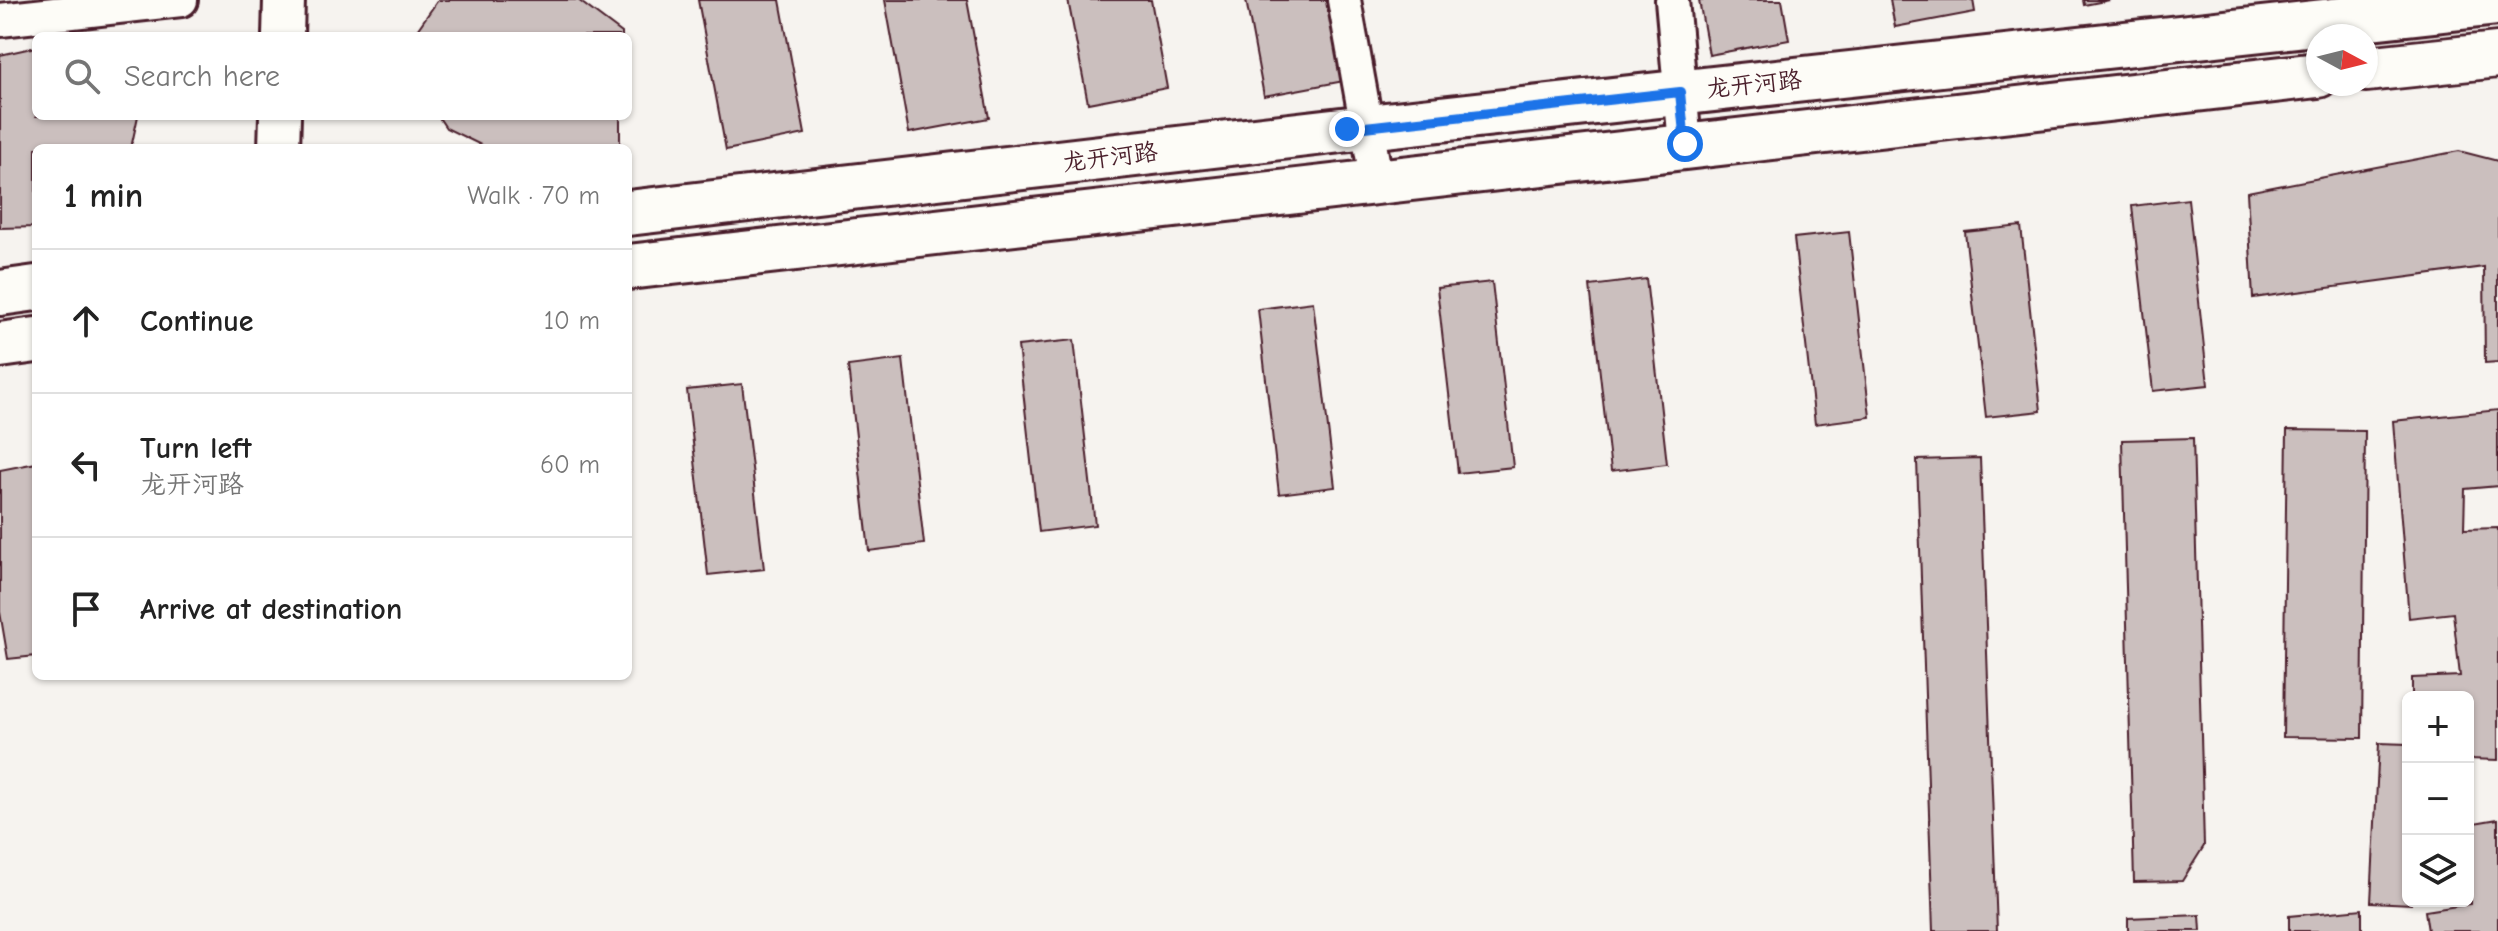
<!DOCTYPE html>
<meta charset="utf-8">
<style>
:root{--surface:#fff;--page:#f6f6f6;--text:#222;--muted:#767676;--line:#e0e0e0}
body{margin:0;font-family:"Comic Neue","LXGW WenKai TC",sans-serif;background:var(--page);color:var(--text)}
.controls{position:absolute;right:24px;bottom:24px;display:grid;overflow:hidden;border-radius:12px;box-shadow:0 2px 6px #0004}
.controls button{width:72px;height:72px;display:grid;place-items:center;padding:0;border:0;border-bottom:2px solid var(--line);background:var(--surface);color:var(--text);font:40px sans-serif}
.compass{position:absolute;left:2306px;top:24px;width:72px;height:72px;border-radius:50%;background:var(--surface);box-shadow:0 2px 6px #0004;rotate:97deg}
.stop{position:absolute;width:24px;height:24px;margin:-18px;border:6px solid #1a73e8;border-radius:50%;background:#fff}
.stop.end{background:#1a73e8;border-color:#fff;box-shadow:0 2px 8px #0008}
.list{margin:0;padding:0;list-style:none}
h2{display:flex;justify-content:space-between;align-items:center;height:104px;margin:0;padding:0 32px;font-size:34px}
h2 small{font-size:26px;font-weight:400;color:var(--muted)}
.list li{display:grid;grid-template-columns:52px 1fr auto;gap:24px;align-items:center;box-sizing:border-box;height:144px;padding:0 32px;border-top:2px solid var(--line)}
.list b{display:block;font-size:30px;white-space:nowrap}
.list p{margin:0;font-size:26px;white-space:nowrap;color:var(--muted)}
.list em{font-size:26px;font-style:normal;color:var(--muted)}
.icon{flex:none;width:44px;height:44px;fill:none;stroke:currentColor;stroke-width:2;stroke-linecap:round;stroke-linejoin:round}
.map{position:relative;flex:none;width:2498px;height:931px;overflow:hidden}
.search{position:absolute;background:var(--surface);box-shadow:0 2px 6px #0004;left:32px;top:32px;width:600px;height:88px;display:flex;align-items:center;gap:20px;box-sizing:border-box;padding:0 28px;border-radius:12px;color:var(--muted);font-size:30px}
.panel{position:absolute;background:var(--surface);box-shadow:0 2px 6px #0004;left:32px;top:144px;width:600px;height:536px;border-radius:12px}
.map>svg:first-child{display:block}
.building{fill:#cbbfbe;stroke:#4a1f2b;stroke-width:2}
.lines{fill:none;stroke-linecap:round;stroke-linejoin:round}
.minor-casing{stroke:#4a1f2b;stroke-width:38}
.tertiary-casing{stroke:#4a1f2b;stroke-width:46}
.primary-casing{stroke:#4a1f2b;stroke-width:50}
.minor{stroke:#fdfcf7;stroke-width:32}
.tertiary{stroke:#fdfcf7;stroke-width:40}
.primary{stroke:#fdfcf7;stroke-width:44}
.route{stroke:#1a73e8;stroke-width:10}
.labels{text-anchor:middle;stroke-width:6;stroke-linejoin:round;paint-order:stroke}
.street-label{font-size:24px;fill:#4a1f2b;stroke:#fdfcf7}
</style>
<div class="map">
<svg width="2498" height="931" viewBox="0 0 2498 931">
<rect width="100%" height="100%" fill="#f6f3ef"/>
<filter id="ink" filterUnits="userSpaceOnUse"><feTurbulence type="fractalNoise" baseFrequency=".0125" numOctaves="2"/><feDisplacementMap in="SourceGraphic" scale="16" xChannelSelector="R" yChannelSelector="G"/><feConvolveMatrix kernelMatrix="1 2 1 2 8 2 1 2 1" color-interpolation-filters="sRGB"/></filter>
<g filter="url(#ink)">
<g class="building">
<polygon points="438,0 578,0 622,33 622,36 413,36"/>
<polygon points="698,0 780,0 805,134 726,150"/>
<polygon points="885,0 967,0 989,118 909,133"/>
<polygon points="1068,0 1151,0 1167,88 1088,103"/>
<polygon points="1246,0 1329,0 1344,81 1264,96"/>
<polygon points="1699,0 1782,0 1789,40 1709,55"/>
<polygon points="1890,0 1973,0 1975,12 1895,27"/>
<polygon points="2083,0 2110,0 2084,5"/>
<polygon points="36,47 36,116 138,116 131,148 36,148 36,227 0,228 0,55"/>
<polygon points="438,116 620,116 620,148 487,148 446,128"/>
<polygon points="2459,151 2498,161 2498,362 2485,363 2484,267 2253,298 2247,192"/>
<polygon points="2188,199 2208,385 2153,391 2132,206"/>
<polygon points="2021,226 2041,411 1986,417 1965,232"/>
<polygon points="1849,232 1870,417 1815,424 1794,238"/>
<polygon points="1646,279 1667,464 1611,471 1590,286"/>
<polygon points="1492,282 1513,467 1458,473 1437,288"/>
<polygon points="1313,302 1335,487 1279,494 1258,309"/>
<polygon points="1074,340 1095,525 1039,532 1018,346"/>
<polygon points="903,359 924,544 869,551 848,366"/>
<polygon points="742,384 764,569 708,575 687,390"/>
<polygon points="2498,410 2498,486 2465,489 2464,529 2498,528 2498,760 2468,759 2468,697 2412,697 2412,678 2460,676 2453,613 2409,618 2393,421"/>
<polygon points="2287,430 2365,431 2362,738 2283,737"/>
<polygon points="2193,438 2204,846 2182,881 2134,882 2122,440"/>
<polygon points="1980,458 1997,931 1933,931 1917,460"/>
<polygon points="36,463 36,656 8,659 0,612 0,470"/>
<polygon points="2379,743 2408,744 2408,901 2411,901 2411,904 2371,902"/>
<polygon points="2498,819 2498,931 2428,931 2425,911 2470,904 2468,824"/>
<polygon points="2362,909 2362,931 2289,931 2289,916"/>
<polygon points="2200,915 2201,931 2128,931 2128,918"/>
</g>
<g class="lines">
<defs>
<g id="minor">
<polyline points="1344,0 1377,183"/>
<polyline points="1672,0 1685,144"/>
<polyline points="0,20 181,0"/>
</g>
<g id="tertiary">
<polyline points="283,36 284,0"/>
<polyline points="279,148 280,116"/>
</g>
<g id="primary">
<polyline points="2366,69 2498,55"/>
<polyline points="628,213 1367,127 2498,3"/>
<path d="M628,267c563,-63 1126,-131 1690,-192"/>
<polyline points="0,293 36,288"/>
<polyline points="0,345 36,340"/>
</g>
</defs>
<use href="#minor" class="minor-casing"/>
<use href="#tertiary" class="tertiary-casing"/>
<use href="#primary" class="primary-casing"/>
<use href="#minor" class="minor"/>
<use href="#tertiary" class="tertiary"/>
<use href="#primary" class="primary"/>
</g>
</g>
<g class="lines" filter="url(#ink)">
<polyline class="route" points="1347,129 1680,92 1685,144"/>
</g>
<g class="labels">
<g class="street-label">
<text transform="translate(1754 84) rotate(-6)" y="8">龙开河路</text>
<text transform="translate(1110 157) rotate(-7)" y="8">龙开河路</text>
</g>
</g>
</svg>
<div class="controls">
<button>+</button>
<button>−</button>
<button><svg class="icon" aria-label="layers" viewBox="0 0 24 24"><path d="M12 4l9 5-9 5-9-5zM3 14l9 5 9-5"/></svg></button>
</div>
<svg class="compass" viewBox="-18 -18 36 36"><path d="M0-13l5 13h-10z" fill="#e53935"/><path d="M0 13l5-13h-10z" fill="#767676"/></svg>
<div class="stop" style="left:1685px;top:144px"></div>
<div class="stop end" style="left:1347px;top:129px"></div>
<div class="search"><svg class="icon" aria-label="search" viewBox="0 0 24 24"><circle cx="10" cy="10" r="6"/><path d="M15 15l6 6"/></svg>Search here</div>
<section class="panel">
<h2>1 min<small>Walk · 70 m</small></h2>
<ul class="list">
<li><svg class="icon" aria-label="ahead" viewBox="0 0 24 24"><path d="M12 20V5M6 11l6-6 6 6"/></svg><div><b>Continue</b></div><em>10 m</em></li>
<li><svg class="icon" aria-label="left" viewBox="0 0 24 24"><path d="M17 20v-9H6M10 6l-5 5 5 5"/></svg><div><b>Turn left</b><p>龙开河路</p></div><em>60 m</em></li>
<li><svg class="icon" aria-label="arrive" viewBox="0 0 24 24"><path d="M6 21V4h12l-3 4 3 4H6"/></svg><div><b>Arrive at destination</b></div></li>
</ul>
</section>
</div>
